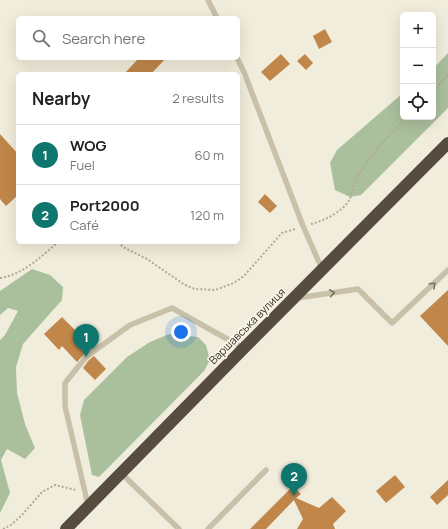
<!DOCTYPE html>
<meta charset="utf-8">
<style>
:root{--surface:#fff;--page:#f2f2f2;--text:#222;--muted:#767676;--line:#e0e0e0;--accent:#0f766e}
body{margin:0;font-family:Manrope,sans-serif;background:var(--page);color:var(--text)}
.controls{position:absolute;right:12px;top:12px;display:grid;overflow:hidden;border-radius:6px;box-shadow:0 4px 16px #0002}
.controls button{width:36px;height:36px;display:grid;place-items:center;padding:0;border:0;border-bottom:1px solid var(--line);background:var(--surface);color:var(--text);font:20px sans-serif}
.you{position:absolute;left:181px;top:332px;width:14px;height:14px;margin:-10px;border:3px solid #fff;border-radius:50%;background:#1a73e8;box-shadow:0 0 0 6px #1a73e833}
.badge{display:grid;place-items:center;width:26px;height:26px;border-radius:50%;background:var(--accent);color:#fff;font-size:13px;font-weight:700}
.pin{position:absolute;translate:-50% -33px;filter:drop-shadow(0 1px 2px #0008)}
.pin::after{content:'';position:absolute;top:21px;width:14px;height:12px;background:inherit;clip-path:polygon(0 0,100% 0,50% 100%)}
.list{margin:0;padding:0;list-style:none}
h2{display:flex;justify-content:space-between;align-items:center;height:52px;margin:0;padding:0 16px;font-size:17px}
h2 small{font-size:13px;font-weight:400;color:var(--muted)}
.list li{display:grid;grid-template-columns:26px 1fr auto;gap:12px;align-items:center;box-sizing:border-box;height:60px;padding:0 16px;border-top:1px solid var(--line)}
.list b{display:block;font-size:15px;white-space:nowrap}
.list p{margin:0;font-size:13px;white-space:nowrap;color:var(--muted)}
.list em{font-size:13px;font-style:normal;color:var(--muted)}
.icon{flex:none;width:22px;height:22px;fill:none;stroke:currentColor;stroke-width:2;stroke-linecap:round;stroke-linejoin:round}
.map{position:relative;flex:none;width:448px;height:529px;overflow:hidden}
.search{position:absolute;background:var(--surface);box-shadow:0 4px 16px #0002;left:16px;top:16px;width:224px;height:44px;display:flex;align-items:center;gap:10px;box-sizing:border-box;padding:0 14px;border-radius:6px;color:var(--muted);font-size:15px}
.panel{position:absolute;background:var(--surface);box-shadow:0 4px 16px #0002;left:16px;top:72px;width:224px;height:172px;border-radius:6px}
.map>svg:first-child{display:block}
.green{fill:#aabf9c}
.building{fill:#c1874a}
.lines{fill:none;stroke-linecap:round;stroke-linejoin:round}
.path{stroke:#b4aa93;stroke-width:2;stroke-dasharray:2 2;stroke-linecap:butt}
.lane{stroke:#c8c0a8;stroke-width:5.5}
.highway{stroke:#564d40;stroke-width:12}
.oneway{stroke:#787162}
.labels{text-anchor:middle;stroke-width:3.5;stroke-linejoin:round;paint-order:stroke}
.street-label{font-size:11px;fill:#363028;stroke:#f9f6e8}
</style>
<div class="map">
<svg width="448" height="529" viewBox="0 0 448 529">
<rect width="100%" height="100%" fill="#f1eddc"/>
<g class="green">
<polygon points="448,53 448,108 361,195 350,197 335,190 330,163 337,150 403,93 403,117 433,117 433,69"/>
<polygon points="32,269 50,275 63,287 62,300 23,344 16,367 17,393 25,424 35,448 25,459 7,449 1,460 10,493 0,513 0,340 5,335 18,311 8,308 0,315 0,291"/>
<polygon points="169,334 198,337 206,345 210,360 204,371 99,477 92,475 80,415 84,400 127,357 150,342"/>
</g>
<g class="building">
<polygon points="325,29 332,42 319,49 313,36"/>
<polygon points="281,54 290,64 270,81 261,72"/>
<polygon points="305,54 313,63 306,70 297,61"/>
<polygon points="139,58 166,58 151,74 124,74"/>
<polygon points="0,134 18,154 18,195 6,206 0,199"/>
<polygon points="265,194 277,206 270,213 258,202"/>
<polygon points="448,290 448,346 420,316"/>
<polygon points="62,317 77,332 74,335 88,350 77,362 62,346 59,350 44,334"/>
<polygon points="94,356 106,369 95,380 83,368 89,360"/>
<polygon points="395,475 405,487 386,503 376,491"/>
<polygon points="448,480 448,495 437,505 430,497"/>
<polygon points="293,486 301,494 296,498 319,508 332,497 346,511 333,524 335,529 297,529 303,519 294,500 266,529 250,529"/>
</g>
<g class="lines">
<g class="path">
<polyline points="433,91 448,75"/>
<path d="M311,224c12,-3 29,-11 37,-22 5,-7 5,-18 10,-26 13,-22 31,-41 49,-59"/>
<polyline points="118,242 123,247 147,259 185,285 195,289 215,290 234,283 244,276 282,233 295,229"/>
<path d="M0,278c22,-3 41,-21 58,-36"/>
<polyline points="3,529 11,525 22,515 42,492 55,485 76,490"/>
</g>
<g class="lane">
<polyline points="208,0 217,18"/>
<polyline points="237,58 244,72 303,226 322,269"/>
<polyline points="297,298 358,289 392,323 448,270"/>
<polyline points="122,474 179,529"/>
<polyline points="88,505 65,406 65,383 86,357 130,325 172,308 243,348"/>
<polyline points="208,529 266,470"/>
</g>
<polyline class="highway" points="66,529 244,348 448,143"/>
</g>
<defs><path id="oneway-chevron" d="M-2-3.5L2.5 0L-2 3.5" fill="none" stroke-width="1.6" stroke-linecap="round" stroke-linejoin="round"/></defs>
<g class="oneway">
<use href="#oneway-chevron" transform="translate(433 285) rotate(-43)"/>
<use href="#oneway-chevron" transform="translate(332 293) rotate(-8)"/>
</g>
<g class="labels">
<g class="street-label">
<text transform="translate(247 326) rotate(-45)" y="4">Варшавська вулиця</text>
</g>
</g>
</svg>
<div class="controls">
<button>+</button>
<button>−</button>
<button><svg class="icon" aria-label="locate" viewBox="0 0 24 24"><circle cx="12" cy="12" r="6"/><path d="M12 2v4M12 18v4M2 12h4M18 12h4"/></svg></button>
</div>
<div class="you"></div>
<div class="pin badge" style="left:86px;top:357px">1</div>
<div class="pin badge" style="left:294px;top:496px">2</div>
<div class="search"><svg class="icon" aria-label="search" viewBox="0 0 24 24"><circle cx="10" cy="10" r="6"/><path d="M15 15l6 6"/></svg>Search here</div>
<section class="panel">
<h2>Nearby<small>2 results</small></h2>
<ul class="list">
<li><span class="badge">1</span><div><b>WOG</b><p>Fuel</p></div><em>60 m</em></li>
<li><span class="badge">2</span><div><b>Port2000</b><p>Café</p></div><em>120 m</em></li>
</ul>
</section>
</div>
